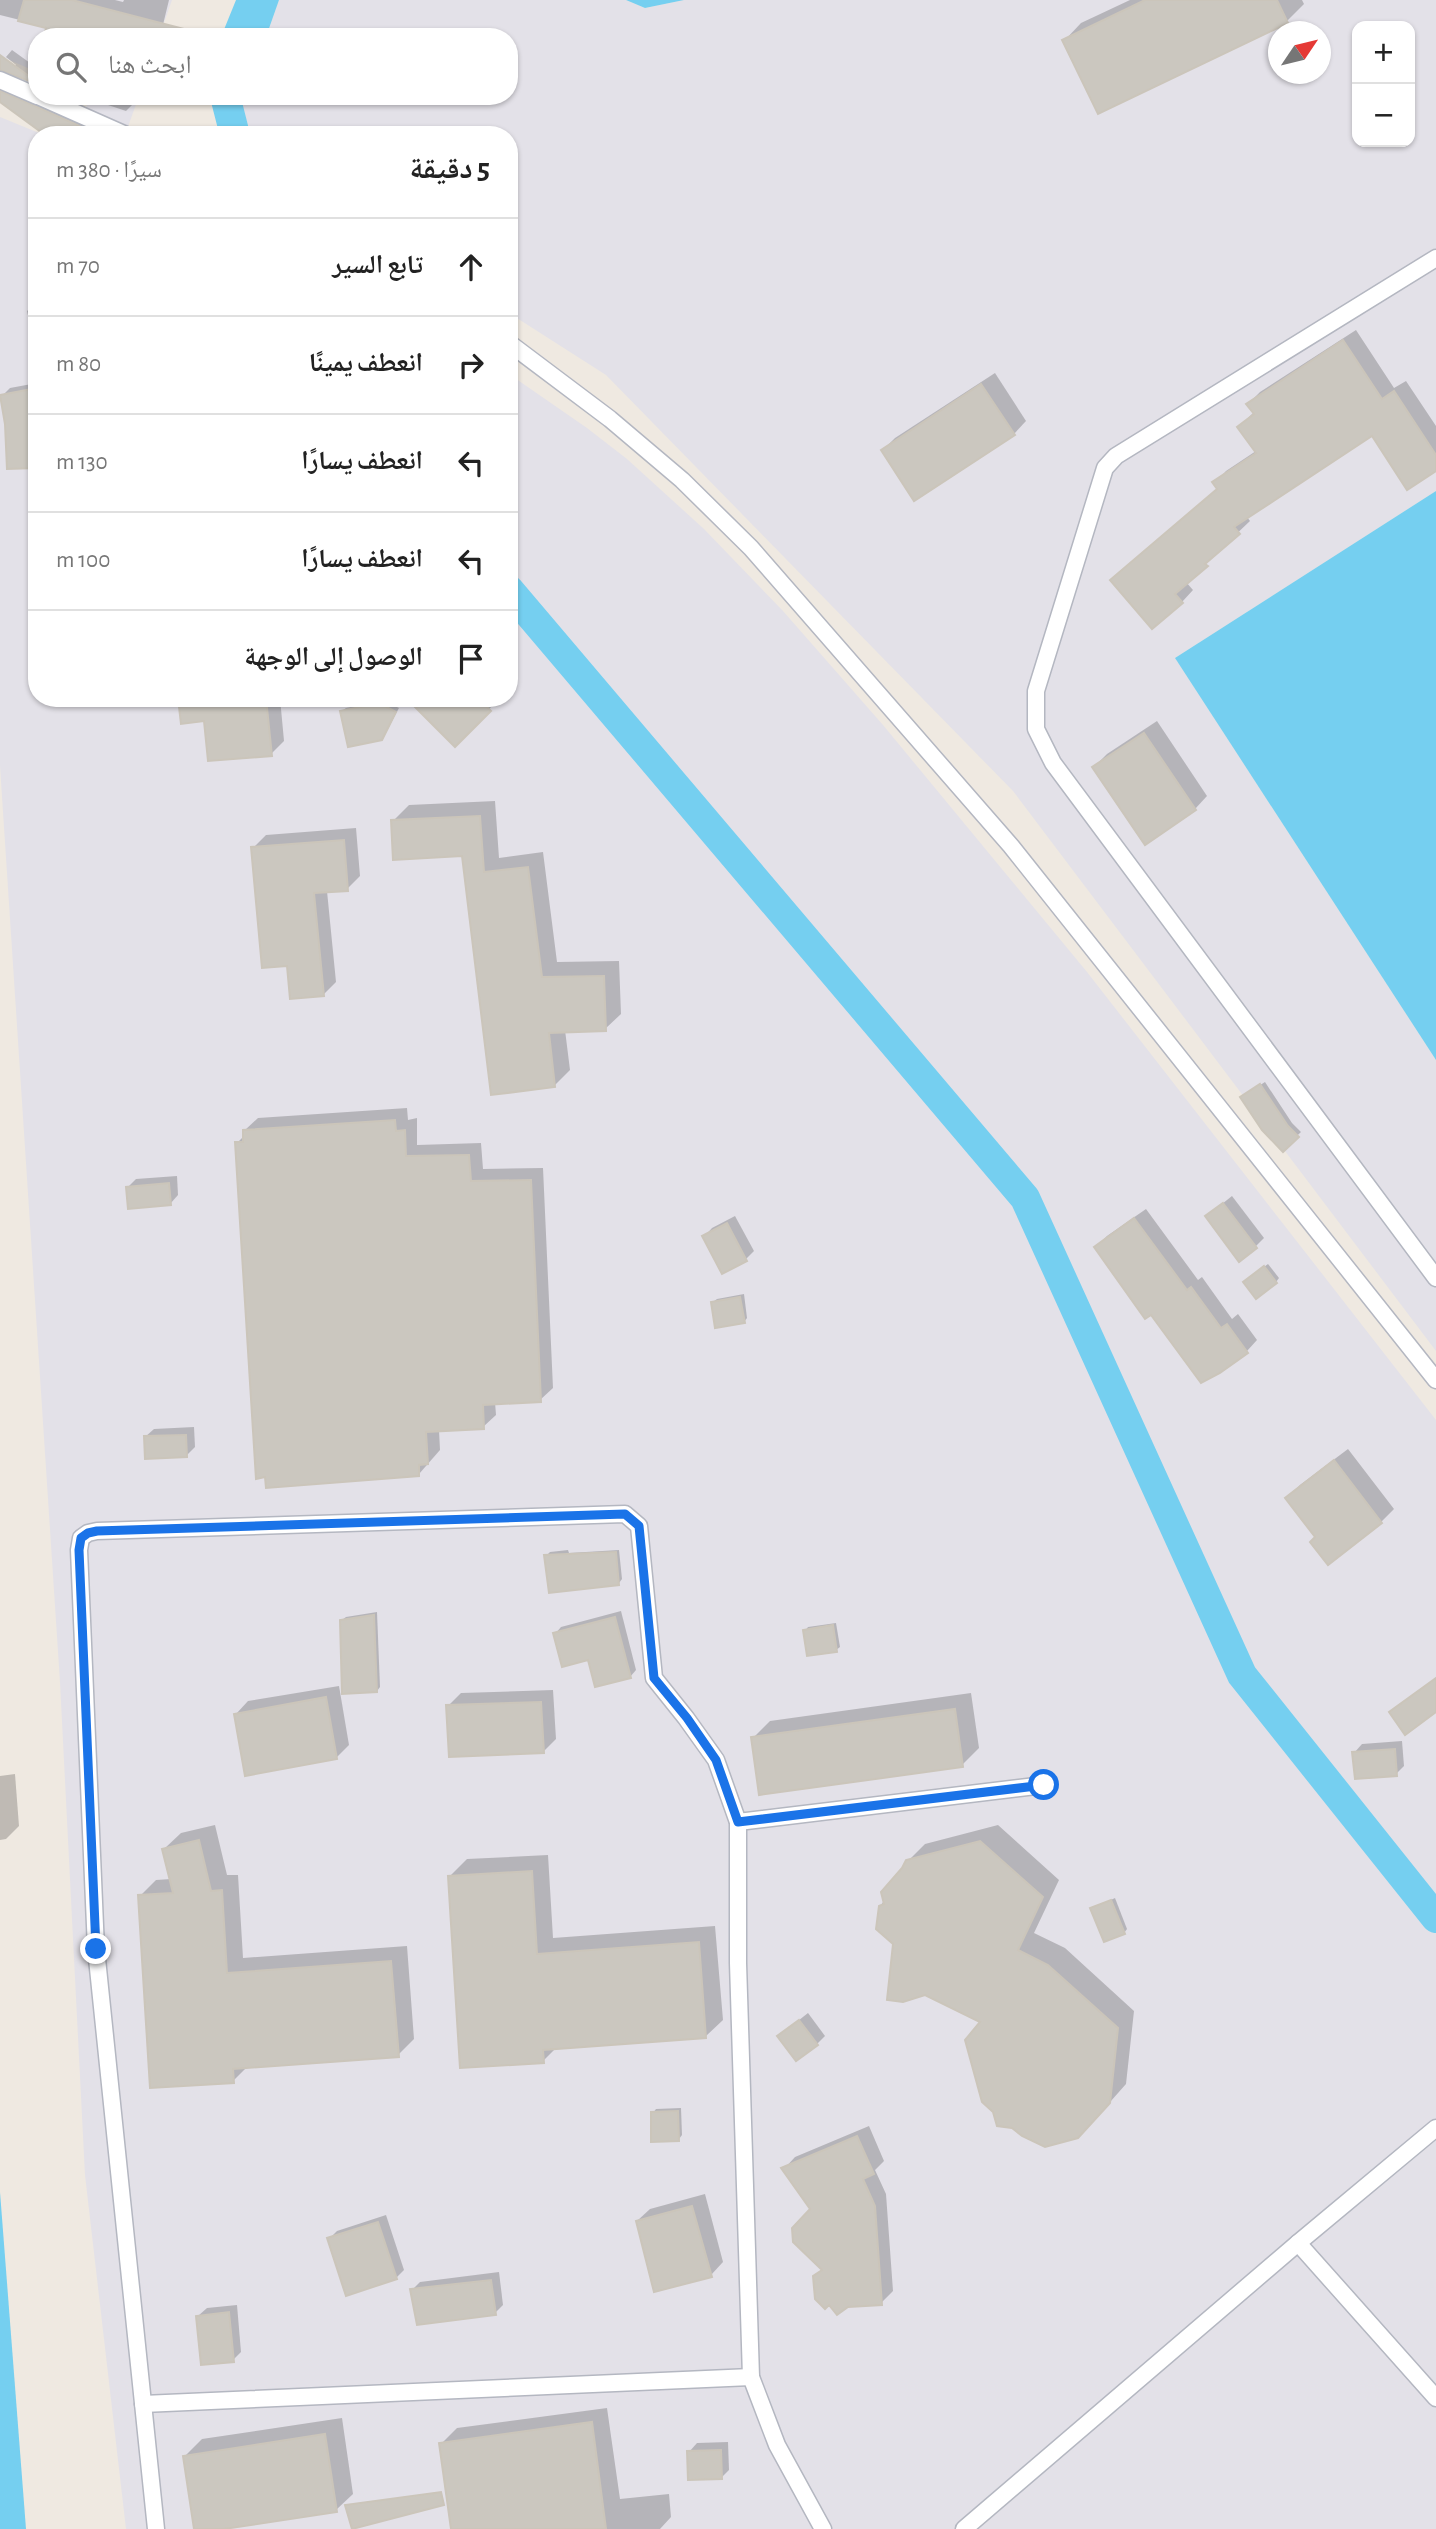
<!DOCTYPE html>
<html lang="ar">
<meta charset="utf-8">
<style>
:root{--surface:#fff;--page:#f2f2f2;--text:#222;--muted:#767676;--line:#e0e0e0}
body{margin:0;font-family:"Alegreya Sans","Noto Naskh Arabic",sans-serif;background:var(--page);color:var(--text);direction:rtl}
.controls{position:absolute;right:21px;top:21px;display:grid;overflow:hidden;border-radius:14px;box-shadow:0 2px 5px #0004}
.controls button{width:63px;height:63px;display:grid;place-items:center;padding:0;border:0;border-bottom:2px solid var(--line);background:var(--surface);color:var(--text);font:35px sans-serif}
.compass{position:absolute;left:1268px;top:21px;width:63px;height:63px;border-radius:50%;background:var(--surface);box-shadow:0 2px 5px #0004;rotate:55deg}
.stop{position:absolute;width:21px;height:21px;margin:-16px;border:5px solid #1a73e8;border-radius:50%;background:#fff}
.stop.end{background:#1a73e8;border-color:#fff;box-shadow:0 2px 7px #0008}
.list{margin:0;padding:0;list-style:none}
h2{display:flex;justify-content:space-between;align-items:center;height:91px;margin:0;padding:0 28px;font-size:30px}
h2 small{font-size:23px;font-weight:400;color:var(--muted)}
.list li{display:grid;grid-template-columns:46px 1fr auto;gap:21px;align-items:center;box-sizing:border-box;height:98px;padding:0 28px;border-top:2px solid var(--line)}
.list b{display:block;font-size:26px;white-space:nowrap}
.list em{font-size:23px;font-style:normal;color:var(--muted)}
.icon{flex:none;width:38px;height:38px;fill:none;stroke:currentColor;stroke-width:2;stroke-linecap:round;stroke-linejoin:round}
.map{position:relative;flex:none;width:1436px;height:2529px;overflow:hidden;direction:ltr}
.search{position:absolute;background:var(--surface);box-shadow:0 2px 5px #0004;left:28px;top:28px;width:490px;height:77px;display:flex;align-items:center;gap:18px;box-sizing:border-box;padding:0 24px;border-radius:28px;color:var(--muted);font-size:26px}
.panel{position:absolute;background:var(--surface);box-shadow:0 2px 5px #0004;left:28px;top:126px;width:490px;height:581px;border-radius:28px;direction:rtl}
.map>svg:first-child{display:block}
.industrial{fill:#e3e1e8;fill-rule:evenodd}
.water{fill:#75cff0}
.shadow{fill:#0003}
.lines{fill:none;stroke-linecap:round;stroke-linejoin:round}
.canal{stroke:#75cff0;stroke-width:30}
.building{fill:#cbc7bf;stroke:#cbc5ba;stroke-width:2}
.service-casing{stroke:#b4b7c1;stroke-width:19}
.service{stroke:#fff;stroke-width:16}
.route{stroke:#1a73e8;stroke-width:9}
</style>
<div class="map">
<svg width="1436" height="2529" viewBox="0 0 1436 2529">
<rect width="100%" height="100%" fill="#efe9e1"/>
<g class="industrial">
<polygon points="0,0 172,0 159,37 37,37 37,72 0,56"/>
<path d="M279,0h347l19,8 39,-8h752v491l-261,167 261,402v291l-423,-560 -407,-416 -97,-62v-178h-257l-11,-30 3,-9h265v-59h-243zM1357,26h53v116h-53zM1278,32h42v42h-42z"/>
<polygon points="90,96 139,96 125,135 76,135"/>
<polygon points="0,117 44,135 37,135 37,698 509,698 509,374 587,428 627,459 704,529 783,611 883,725 1087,972 1436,1420 1436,2529 126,2529 85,2175 60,1682 0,766"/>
</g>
<g class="water">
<polygon points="236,0 279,0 266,37 221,37"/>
<polygon points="626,0 684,0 645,8"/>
<polygon points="1436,491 1436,1060 1175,658"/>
<polygon points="0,2192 26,2529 0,2529"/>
</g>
<g class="shadow">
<polygon points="0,0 115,0 123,2 124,0 169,0 160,37 48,27 0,15"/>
<polygon points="1130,0 1302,0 1304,4 1287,21 1065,40 1081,23"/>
<polygon points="12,50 37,68 37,82 0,68 0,64 14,68 16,65 6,57"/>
<polygon points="0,79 114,135 48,135 0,100"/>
<polygon points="110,96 137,96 135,102 126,111 108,105"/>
<polygon points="37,303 37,355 27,311"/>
<polygon points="1356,330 1394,388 1406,381 1436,426 1436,469 1372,433 1247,517 1250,521 1186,582 1193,590 1182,602 1124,569 1218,488 1215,483 1226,471 1256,451 1239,427 1254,412 1248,404 1260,392"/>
<polygon points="995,373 1026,421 1014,434 883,450 895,438"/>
<polygon points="37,383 37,466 7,423 2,396 10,388"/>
<polygon points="180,698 280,698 284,741 271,754 205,719"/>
<polygon points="413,698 494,698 497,701 455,744"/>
<polygon points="383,700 399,708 385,734 342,711 346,708"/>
<polygon points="1157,721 1207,796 1195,809 1094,767 1107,754"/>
<polygon points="495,801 499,858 543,852 557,962 619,961 621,1014 605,1029 565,1030 570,1070 554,1086 463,855 393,821 409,805"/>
<polygon points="356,828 360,876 347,889 327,891 336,982 323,995 253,848 266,835"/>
<polygon points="1265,1082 1292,1123 1301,1132 1283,1149 1246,1094"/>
<polygon points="407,1108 408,1120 417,1118 417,1145 481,1143 483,1169 543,1168 553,1388 540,1400 495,1402 496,1415 483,1427 439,1430 440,1450 419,1474 237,1143 245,1135 245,1130 258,1118"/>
<polygon points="177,1176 178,1195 170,1204 127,1188 136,1179"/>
<polygon points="1232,1196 1264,1238 1256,1246 1207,1216"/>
<polygon points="1146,1209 1198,1280 1202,1277 1232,1319 1238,1314 1257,1340 1247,1351 1151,1313 1096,1247 1107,1236"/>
<polygon points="735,1216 754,1251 746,1259 723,1272 704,1237 712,1228"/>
<polygon points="1268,1264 1279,1278 1276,1282 1249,1278"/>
<polygon points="744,1294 747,1318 744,1322 713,1302 717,1299"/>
<polygon points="194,1427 195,1447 187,1455 145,1437 154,1429"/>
<polygon points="1348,1449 1394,1509 1381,1522 1328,1563 1317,1537 1288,1498 1300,1485"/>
<polygon points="568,1550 569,1553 619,1550 622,1579 619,1583 546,1556 550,1552"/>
<polygon points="621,1611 636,1670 630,1677 589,1658 555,1634 561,1627"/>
<polygon points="377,1612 380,1687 377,1691 342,1620 346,1617"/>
<polygon points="836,1623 840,1647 836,1650 805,1631 808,1627"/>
<polygon points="339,1686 349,1745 336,1758 236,1714 248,1701"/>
<polygon points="553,1690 556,1739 543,1752 448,1706 461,1693"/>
<polygon points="971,1693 979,1748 962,1765 753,1738 770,1721"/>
<polygon points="1402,1741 1404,1766 1396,1774 1354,1753 1362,1744"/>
<polygon points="15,1774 19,1826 6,1839 0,1840 0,1776"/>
<polygon points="215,1825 227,1875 238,1875 243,1958 407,1946 414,2039 398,2055 248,2066 233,2081 140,1896 156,1880 171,1879 164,1849 181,1833"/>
<polygon points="998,1825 1059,1880 1034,1933 1065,1948 1134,2011 1126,2084 1095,2119 895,1943 880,1907 908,1861 925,1844"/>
<polygon points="548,1855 553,1938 715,1926 723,2020 706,2036 557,2047 543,2061 450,1876 467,1859"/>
<polygon points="1115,1898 1127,1929 1124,1933 1092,1909"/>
<polygon points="808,2013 825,2036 817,2044 779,2036"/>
<polygon points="681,2108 682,2135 679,2139 653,2113 656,2109"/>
<polygon points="869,2126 884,2161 875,2170 886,2194 893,2291 881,2303 815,2277 823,2269 812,2210 784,2169 795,2157"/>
<polygon points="705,2194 723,2262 711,2275 637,2221 650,2209"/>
<polygon points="386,2215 404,2270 396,2278 329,2239 337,2231"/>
<polygon points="499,2272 503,2305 495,2313 412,2290 420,2282"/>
<polygon points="237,2305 241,2352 233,2360 198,2316 207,2308"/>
<polygon points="607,2408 620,2499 669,2494 671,2517 660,2529 453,2529 441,2444 457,2428"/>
<polygon points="342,2418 353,2494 336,2510 212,2529 196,2529 185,2456 202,2439"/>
<polygon points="728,2442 729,2470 721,2478 689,2452 697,2443"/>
</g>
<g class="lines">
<g class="canal">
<polyline points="225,96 235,135"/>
<polyline points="509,590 1025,1198 1242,1675 1436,1918"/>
</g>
</g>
<g class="building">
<polygon points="24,0 72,0 184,29 183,37 44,37 46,28 18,21"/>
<polygon points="1145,0 1277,0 1288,23 1098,114 1062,40"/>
<polygon points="0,55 37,82 37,84 0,70"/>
<polygon points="0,91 35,106 100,135 45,135 0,102"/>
<polygon points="1343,340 1382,399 1394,391 1436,455 1436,471 1407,490 1372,436 1234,527 1240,534 1205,564 1208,566 1175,594 1183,603 1152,629 1110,580 1217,489 1212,482 1256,453 1237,427 1254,414 1246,404"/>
<polygon points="981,384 1015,435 914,501 881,450"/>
<polygon points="37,388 37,468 7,469 5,424 0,395"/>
<polygon points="178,698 266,698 272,756 208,761 204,721 181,724"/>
<polygon points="406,698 478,698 491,711 455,747"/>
<polygon points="379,703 396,712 382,740 348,747 340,711"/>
<polygon points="1144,733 1196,810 1145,845 1092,767"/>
<polygon points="480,816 484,872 528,867 542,977 604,976 606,1031 549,1033 555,1087 491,1095 462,856 393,860 391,820"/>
<polygon points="344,840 348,891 314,893 324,996 290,999 287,966 262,968 251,847"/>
<polygon points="1260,1084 1288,1126 1299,1137 1283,1152 1262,1130 1240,1097"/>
<polygon points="395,1120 396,1131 405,1130 406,1156 469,1155 471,1181 531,1180 541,1402 483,1405 484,1429 426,1432 428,1464 419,1465 419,1476 266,1488 265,1477 256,1479 235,1142 243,1142 243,1130"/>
<polygon points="169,1183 171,1205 128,1209 126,1187"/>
<polygon points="1223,1203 1257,1248 1239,1262 1205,1216"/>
<polygon points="1134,1218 1187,1290 1191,1287 1221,1328 1227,1324 1248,1353 1220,1373 1201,1383 1151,1315 1145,1319 1094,1247"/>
<polygon points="727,1223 747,1261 722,1274 702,1236"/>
<polygon points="1264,1266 1277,1283 1256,1299 1243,1282"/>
<polygon points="740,1297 745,1323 715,1328 711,1302"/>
<polygon points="186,1435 187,1457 145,1459 144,1436"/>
<polygon points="1334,1460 1382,1523 1328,1565 1310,1542 1315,1537 1285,1498"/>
<polygon points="616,1552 619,1585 549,1593 544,1555"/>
<polygon points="374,1615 377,1692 342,1694 340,1620"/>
<polygon points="615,1617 631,1678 595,1687 588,1660 562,1667 553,1633"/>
<polygon points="833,1625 837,1652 807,1656 803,1630"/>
<polygon points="1436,1678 1436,1712 1405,1735 1389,1712"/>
<polygon points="326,1697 337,1759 245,1776 234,1714"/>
<polygon points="541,1702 544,1753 449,1757 446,1705"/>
<polygon points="955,1709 963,1767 759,1795 751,1737"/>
<polygon points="1395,1749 1397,1776 1355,1779 1352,1752"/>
<polygon points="199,1840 211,1891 222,1890 227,1973 391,1961 399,2057 233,2069 234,2083 150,2088 138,1895 173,1893 162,1849"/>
<polygon points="980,1841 1043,1897 1018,1950 1048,1965 1118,2028 1110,2103 1078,2138 1045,2147 1022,2136 1012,2128 997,2126 993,2112 982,2102 965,2040 980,2022 925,1995 903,2002 887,2000 893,1944 876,1929 879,1906 884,1904 881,1892 902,1868 906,1860"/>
<polygon points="532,1871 537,1954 699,1942 706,2038 543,2050 544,2063 460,2068 448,1876"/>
<polygon points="1111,1900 1125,1934 1104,1942 1090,1908"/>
<polygon points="799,2020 818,2045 796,2061 777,2036"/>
<polygon points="678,2111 679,2141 651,2142 651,2112"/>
<polygon points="857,2136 874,2174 863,2179 875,2206 882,2305 848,2307 837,2315 829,2305 825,2309 815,2299 813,2276 822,2270 793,2242 792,2228 810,2209 781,2168"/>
<polygon points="692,2206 712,2277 654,2292 636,2221"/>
<polygon points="378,2222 397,2279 346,2296 327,2238"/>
<polygon points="491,2280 496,2315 417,2325 410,2289"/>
<polygon points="229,2312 234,2362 201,2365 196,2316"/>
<polygon points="592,2422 606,2529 451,2529 439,2443"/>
<polygon points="325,2434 337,2512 224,2529 194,2529 183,2456"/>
<polygon points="721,2450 722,2479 688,2480 687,2451"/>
<polygon points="441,2492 444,2505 352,2529 345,2505"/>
</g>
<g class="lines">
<defs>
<g id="service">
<polyline points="0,80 37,96"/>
<polyline points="38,96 126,135"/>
<polyline points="1436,258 1116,456 1105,468 1036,691 1036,729 1053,763 1436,1278"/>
<polyline points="509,343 610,419 682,480 751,548 1011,846 1436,1380"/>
<polyline points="738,1822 1044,1785"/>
<polyline points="1298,2243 1436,2398"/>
<polyline points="143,2404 751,2377"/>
<polyline points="156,2529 96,1949 79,1550 81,1538 88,1533 97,1531 625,1514 639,1526 654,1678 686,1718 716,1760 738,1822 738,1963 751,2377 777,2445 823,2529"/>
<polyline points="964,2529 1298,2243 1436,2128"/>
</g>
</defs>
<use href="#service" class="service-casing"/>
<use href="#service" class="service"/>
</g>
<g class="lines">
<polyline class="route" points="96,1949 79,1550 81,1538 88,1533 97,1531 625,1514 639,1526 654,1678 687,1718 716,1760 738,1822 1044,1785"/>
</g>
</svg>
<div class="controls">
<button>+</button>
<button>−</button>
</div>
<svg class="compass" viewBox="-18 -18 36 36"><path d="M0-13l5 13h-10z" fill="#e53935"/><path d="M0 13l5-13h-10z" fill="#767676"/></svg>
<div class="stop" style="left:1044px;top:1785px"></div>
<div class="stop end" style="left:96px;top:1949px"></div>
<div class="search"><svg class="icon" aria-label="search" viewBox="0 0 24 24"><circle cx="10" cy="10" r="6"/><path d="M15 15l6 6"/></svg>ابحث هنا</div>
<section class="panel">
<h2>5 دقيقة<small>سيرًا · 380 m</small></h2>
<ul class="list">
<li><svg class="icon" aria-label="ahead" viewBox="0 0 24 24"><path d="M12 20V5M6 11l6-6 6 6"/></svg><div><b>تابع السير</b></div><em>70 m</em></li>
<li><svg class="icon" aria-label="right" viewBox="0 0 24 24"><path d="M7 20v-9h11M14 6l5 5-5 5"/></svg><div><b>انعطف يمينًا</b></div><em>80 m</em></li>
<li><svg class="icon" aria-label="left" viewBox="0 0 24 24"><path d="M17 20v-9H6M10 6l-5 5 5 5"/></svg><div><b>انعطف يسارًا</b></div><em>130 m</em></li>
<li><svg class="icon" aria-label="left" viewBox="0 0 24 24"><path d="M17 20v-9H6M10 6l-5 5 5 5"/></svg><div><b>انعطف يسارًا</b></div><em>100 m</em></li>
<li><svg class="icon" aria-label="arrive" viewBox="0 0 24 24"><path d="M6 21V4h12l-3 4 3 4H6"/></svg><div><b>الوصول إلى الوجهة</b></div></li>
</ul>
</section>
</div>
